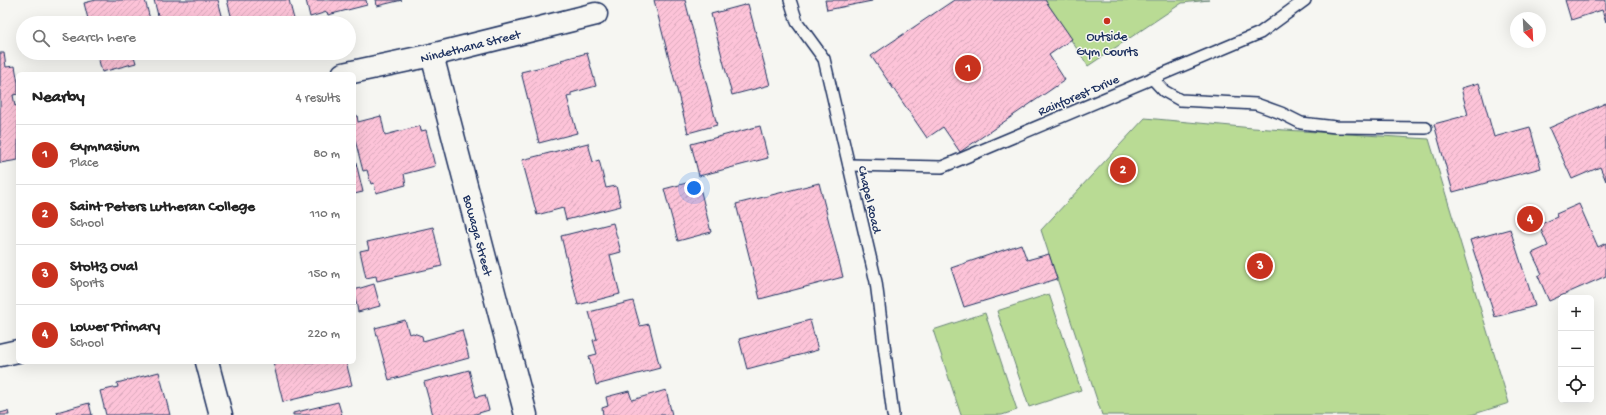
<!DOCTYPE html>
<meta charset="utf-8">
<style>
:root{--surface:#fff;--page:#f2f2f2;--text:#222;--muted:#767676;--line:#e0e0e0;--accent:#c8321e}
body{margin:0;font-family:"Gochi Hand",sans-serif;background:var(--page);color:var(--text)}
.controls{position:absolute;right:12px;bottom:12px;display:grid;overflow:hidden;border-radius:6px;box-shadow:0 4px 16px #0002}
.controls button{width:36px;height:36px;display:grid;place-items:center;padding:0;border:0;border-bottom:1px solid var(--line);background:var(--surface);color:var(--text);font:20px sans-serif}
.compass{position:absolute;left:1510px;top:12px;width:36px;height:36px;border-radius:50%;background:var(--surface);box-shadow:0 4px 16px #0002;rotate:156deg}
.you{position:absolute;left:694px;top:188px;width:14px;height:14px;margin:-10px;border:3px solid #fff;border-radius:50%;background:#1a73e8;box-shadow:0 0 0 6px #1a73e833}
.badge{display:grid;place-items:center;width:26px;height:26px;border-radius:50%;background:var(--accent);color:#fff;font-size:13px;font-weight:700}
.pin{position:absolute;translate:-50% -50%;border:2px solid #fff;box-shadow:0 1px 4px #0006}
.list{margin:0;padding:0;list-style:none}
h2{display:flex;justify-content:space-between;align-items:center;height:52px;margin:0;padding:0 16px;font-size:17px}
h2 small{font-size:13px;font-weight:400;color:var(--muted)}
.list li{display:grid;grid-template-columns:26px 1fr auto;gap:12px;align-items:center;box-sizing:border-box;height:60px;padding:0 16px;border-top:1px solid var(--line)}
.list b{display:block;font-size:15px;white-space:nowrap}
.list p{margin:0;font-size:13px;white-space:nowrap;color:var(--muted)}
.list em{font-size:13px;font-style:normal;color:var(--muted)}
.icon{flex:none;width:22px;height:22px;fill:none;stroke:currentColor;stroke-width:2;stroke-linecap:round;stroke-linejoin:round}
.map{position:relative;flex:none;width:1606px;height:415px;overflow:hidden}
.search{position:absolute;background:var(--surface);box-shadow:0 4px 16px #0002;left:16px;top:16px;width:340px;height:44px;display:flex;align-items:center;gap:10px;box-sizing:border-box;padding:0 14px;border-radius:22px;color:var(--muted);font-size:15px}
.panel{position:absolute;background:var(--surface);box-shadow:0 4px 16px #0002;left:16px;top:72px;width:340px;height:292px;border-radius:6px}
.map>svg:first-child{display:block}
.grass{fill:#b9db94;stroke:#6a8579}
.building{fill:url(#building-hatch);stroke:#1b2f5e}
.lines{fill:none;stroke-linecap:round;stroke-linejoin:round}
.lane-casing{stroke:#1b2f5e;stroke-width:14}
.street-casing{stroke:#1b2f5e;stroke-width:25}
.lane{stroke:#f6f6f2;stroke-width:11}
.street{stroke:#f6f6f2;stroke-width:22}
.poi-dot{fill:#c8321e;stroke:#f6f6f2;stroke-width:1.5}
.labels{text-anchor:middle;stroke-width:3;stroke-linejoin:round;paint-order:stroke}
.poi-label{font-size:13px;fill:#1b2f5e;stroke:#f6f6f2}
.street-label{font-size:13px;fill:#1b2f5e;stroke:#f6f6f2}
</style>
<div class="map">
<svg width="1606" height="415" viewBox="0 0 1606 415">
<defs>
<pattern id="building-hatch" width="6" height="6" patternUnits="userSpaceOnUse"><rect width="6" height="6" fill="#fdc3d8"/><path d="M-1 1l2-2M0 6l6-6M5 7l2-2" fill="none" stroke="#d8a8bc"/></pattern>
</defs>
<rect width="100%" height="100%" fill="#f6f6f2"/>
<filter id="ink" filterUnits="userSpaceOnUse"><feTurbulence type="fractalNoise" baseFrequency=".025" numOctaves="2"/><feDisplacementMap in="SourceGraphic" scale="8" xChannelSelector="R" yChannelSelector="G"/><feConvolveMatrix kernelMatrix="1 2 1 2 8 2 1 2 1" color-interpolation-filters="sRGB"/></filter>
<g filter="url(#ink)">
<g class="grass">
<polygon points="1045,0 1209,0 1182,3 1088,66"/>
<polygon points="1145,118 1253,128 1429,139 1509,403 1471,415 1102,415 1041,230"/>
<polygon points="1049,294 1081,390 1029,407 997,311"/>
<polygon points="985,313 1017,410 1002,415 961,415 933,330"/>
</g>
<g class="building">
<polygon points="96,0 145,0 151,23 89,23 84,3"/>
<polygon points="154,0 217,0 223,23 160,23"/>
<polygon points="227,0 289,0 295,23 233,23"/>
<polygon points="306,0 366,0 367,5 328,15 327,12 310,17"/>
<polygon points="376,0 402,0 377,6"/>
<polygon points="654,0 685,0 717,125 688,133"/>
<polygon points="825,0 872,0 872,1 827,10"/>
<polygon points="954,0 1045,0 1072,39 1049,55 1065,80 960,152 943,127 927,138 871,56"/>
<polygon points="1565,0 1606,0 1606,22 1602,10 1571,20"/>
<polygon points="748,4 770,85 732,95 711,14"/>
<polygon points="0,53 4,53 6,67 15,66 18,83 18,94 13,95 15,106 18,105 18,160 0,163"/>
<polygon points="97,53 133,53 136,63 102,72"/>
<polygon points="587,53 596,86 571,93 571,96 567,97 577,133 539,143 521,72 562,62 561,60"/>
<polygon points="1479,83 1494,137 1530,127 1541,168 1453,192 1434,124 1468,115 1461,88"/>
<polygon points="1606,103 1606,181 1600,167 1572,179 1549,128"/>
<polygon points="357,115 358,122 381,116 385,135 420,126 421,131 426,130 435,166 404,174 406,185 376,193 374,183 371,184 367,170 363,171 354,136 354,116"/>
<polygon points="760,126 768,158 699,176 691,144"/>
<polygon points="588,143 593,162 599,160 606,188 616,186 621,206 566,220 563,208 537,215 522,160"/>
<polygon points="354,154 363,192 354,194"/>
<polygon points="698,180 711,232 678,241 664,189"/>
<polygon points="819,183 843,277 760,299 736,204"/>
<polygon points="1579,204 1598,247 1606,243 1606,276 1549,301 1538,276 1542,274 1532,253 1548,246 1539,225 1557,217 1556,214"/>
<polygon points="613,223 621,252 610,255 620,294 578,305 561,236"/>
<polygon points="433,227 442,266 377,281 376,276 366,278 360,251 369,249 367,242"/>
<polygon points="1510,229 1535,306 1495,317 1470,240"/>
<polygon points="1021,244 1027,260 1049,254 1057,279 964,307 951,268"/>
<polygon points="374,284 380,306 358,312 354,290"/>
<polygon points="633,301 640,326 649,324 660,368 596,385 589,356 597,354 593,340 597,339 589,312"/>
<polygon points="405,320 409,334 413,333 422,336 423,341 462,330 469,358 389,380 375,328"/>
<polygon points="810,320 818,350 747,369 739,339"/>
<polygon points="273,362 346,362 352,385 283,402"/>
<polygon points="469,370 476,397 485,395 489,410 472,415 433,415 424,382"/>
<polygon points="159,372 170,415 106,415 100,391 118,387 117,383"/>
<polygon points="666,390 672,415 603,415 602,408 608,406 606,397 629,391 632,400"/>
<polygon points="338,402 342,415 293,415 293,413"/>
<polygon points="89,403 92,415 58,415 57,412"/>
<polygon points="8,411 9,415 0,415 0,413"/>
</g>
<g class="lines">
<defs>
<g id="lane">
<polyline points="790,0 797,22 824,59 876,282 893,415"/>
<polyline points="1152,78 1164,91 1180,100 1256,104 1281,113 1301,123 1336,127 1426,128"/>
<polyline points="849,165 942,167 1260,33 1305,0"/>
</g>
<g id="street">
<polyline points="432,55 526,415"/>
<polyline points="343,74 432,55 596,14"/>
<polyline points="0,355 18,351"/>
<polyline points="207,362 221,415"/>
</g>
</defs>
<use href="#lane" class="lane-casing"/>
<use href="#street" class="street-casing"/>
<use href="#lane" class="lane"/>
<use href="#street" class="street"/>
</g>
</g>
<circle class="poi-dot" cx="1107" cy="21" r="4"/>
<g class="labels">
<g class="poi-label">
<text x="1107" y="40">Outside<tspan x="1107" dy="15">Gym Courts</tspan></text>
</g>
<g class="street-label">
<text transform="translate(470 45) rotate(-14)" y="5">Nindethana Street</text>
<text transform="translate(1078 94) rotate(-23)" y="5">Rainforest Drive</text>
<text transform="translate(871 199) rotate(77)" y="5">Chapel Road</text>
<text transform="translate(479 235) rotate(75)" y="5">Bowaga Street</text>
</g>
</g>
</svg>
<div class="controls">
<button>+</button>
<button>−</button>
<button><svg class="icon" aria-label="locate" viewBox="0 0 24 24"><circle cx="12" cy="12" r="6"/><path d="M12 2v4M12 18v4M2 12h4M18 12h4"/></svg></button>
</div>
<svg class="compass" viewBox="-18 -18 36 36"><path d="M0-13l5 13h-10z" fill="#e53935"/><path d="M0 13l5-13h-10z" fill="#767676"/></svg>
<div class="you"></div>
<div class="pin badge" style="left:968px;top:68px">1</div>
<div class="pin badge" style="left:1123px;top:170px">2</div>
<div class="pin badge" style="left:1260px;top:266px">3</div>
<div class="pin badge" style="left:1530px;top:219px">4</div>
<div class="search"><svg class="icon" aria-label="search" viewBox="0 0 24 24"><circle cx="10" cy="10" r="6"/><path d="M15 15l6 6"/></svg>Search here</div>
<section class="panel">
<h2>Nearby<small>4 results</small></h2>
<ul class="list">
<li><span class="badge">1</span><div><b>Gymnasium</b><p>Place</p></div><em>80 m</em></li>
<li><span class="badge">2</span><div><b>Saint Peters Lutheran College</b><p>School</p></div><em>110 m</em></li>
<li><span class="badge">3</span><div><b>Stoltz Oval</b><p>Sports</p></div><em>150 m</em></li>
<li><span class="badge">4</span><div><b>Lower Primary</b><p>School</p></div><em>220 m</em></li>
</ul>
</section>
</div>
